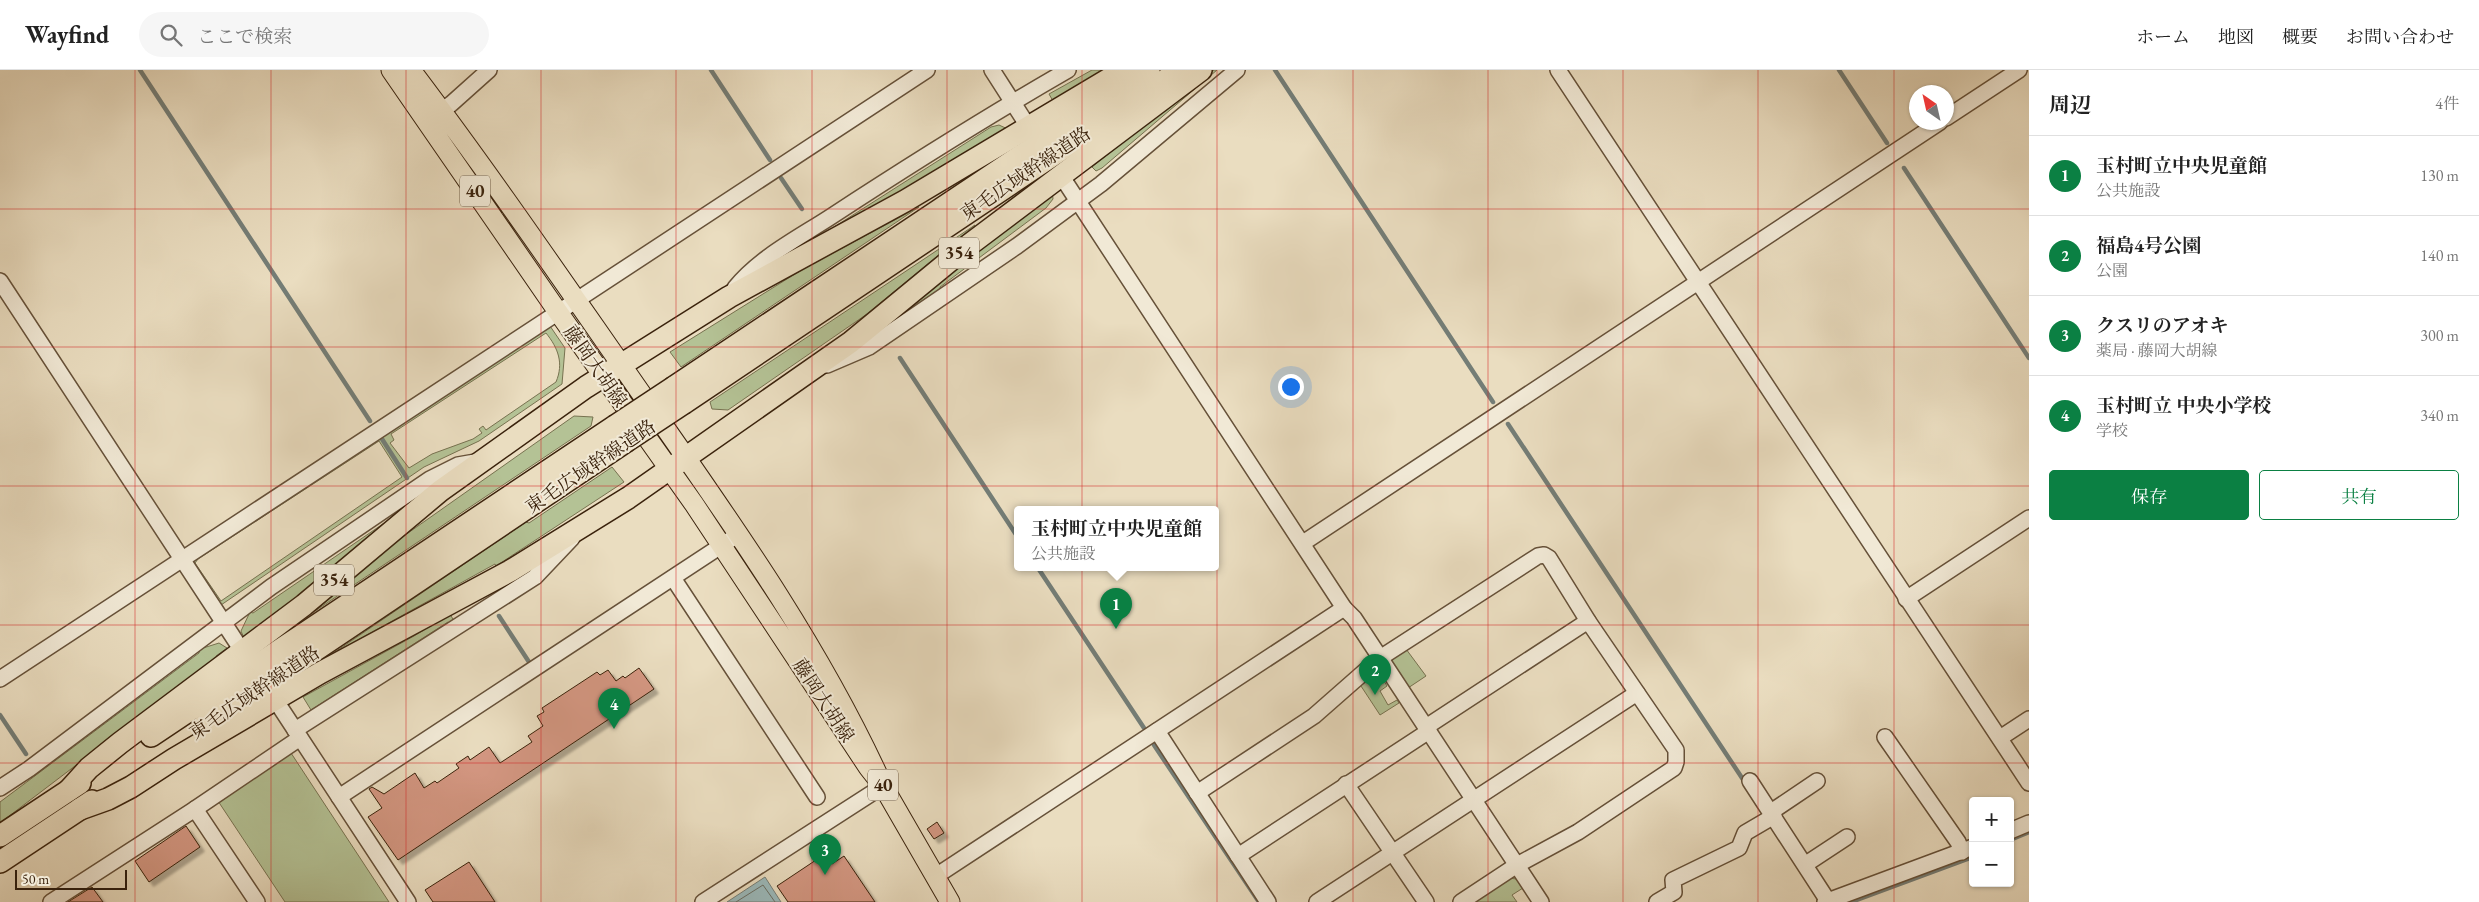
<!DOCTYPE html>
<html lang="ja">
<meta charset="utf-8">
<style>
:root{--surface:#fff;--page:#f6f6f6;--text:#222;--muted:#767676;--line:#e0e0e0;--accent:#0b8043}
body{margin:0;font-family:"EB Garamond","Noto Serif JP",serif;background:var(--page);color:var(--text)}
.controls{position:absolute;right:15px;bottom:15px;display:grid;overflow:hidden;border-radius:5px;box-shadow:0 1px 4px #0004}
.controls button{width:45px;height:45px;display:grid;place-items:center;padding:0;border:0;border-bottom:1px solid var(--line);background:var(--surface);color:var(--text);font:25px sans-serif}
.compass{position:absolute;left:1909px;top:15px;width:45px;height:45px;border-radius:50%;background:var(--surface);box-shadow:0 1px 4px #0004;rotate:326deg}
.scale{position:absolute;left:15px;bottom:12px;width:112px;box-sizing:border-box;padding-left:5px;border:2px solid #3a220c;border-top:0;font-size:14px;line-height:18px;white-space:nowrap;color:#3a220c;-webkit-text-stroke:4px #f1e9d6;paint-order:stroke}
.you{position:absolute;left:1290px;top:316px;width:18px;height:18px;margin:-12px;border:4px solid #fff;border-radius:50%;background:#1a73e8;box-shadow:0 0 0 8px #1a73e833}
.badge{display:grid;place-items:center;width:32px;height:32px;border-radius:50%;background:var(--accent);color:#fff;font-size:16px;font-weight:700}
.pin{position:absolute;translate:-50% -41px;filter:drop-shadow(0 1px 2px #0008)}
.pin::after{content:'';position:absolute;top:26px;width:18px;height:15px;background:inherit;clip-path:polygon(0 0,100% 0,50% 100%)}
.popup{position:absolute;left:1014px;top:436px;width:205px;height:65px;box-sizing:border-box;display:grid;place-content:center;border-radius:5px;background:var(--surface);filter:drop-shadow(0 1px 4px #0005);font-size:16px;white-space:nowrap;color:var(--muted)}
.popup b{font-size:19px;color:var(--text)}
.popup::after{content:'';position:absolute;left:50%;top:100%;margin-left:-10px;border:10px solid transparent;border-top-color:var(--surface)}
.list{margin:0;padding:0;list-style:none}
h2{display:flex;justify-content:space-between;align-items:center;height:65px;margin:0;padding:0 20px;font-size:21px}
h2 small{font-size:16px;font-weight:400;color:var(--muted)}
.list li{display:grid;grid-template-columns:32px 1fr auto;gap:15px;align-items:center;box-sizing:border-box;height:80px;padding:0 20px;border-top:1px solid var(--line)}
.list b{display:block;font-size:19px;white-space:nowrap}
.list p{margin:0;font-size:16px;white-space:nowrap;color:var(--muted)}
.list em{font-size:16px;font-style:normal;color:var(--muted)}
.actions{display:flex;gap:10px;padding:15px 20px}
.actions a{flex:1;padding:11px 0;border:1px solid var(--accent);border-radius:5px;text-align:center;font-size:18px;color:var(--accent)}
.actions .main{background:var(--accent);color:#fff}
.icon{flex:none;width:28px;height:28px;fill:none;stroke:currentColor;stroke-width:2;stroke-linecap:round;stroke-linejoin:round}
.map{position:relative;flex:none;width:2029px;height:832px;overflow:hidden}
header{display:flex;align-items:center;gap:30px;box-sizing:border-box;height:70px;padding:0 25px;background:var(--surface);border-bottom:1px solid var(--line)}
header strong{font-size:24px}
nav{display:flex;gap:28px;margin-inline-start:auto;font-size:18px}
.search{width:350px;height:45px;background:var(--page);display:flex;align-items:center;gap:12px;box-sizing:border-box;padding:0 18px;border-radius:28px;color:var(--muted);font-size:19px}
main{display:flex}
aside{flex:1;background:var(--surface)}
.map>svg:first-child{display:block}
.green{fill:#b4c295;stroke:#777250;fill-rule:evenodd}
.water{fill:#9bbabc;stroke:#747d76}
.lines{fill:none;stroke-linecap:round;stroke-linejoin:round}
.shore{stroke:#6a6e64;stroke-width:1}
.stream{stroke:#747d76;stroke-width:4.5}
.building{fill:#d49782;stroke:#3a220c;filter:url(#shadow)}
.minor-casing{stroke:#665139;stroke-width:18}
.major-casing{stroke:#3a220c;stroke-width:21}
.highway-casing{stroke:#3a220c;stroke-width:24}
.minor{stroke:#f1e9d6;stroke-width:15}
.major{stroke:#eaddc0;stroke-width:19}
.highway{stroke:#eaddc0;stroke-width:21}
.highway-bridge-casing{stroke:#3a220c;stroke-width:24;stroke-linecap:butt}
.highway-bridge{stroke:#eaddc0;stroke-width:21}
.grid{fill:none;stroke:#d62828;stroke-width:1;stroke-opacity:0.55}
.labels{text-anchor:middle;stroke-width:4;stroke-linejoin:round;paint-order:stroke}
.shield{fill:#f1e9d6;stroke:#715e49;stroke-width:1}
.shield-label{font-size:18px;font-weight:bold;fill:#3a220c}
.street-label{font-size:19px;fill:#3a220c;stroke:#f1e9d6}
</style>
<header>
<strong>Wayfind</strong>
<div class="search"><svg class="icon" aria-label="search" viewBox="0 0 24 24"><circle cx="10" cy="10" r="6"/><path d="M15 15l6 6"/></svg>ここで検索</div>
<nav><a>ホーム</a><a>地図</a><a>概要</a><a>お問い合わせ</a></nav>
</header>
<main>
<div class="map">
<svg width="2029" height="832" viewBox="0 0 2029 832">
<defs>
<filter id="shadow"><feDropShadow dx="4.5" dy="4.5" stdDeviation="1" flood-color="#0004"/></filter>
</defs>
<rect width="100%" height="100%" fill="#eaddc0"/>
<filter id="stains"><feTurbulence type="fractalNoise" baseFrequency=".004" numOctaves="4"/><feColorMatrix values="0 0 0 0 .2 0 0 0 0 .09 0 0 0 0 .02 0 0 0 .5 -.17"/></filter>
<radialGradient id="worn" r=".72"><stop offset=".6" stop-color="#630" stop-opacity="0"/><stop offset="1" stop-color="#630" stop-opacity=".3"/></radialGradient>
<g class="green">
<polygon points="1092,0 1102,0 1053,31 1049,24"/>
<polygon points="1214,0 1217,0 1102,98 1096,101 1092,97"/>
<polygon points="999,55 1012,61 776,194 991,57"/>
<polygon points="1052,119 1053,129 1046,138 940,217 941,221 870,268"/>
<polygon points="919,137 681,297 670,282 803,199"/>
<polygon points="975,155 867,244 728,340 712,339 710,332"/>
<path d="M550,256l15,22 -3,36 -83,57 -55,26 -203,138 -28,-40 1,-6zM546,263c12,15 18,30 10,49l-70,48 -3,-4 -4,3 3,4 -9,6 -41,15 -23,14 -19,-25 4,-3 -3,-6zM379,371l23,36 -181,124 -26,-38 3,-4z"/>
<polygon points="574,346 593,347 591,356 315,541 391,475"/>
<polygon points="612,397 624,412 496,496 495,494 329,586 526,452 529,453"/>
<polygon points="432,416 293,532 244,568 241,561 250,542 253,543 393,447 392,445"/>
<polygon points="450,544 454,551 450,554 448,552 311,640 303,627 414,566"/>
<polygon points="219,573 227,578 216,586 217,588 0,753 0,732 199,583 200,579"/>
<polygon points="1406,579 1426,606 1405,620 1390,599 1393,587"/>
<polygon points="1368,604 1381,606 1387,616 1380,621 1388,635 1397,630 1399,633 1380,645 1359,613"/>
<polygon points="291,683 389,832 285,832 218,731"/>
<polygon points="1508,808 1517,809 1523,818 1512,825 1517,832 1472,832"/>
</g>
<polygon class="water" points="765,807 781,832 727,832"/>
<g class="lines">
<polyline class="shore" points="736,832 763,815 775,832"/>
<g class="stream">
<polyline points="140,0 370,351"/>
<polyline points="711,0 770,90"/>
<polyline points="1275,0 1493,332"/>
<polyline points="1839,0 1887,73"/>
<polyline points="1904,98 2029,288"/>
<polyline points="781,108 802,139"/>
<polyline points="900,288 1017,466"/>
<polyline points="1508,354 1746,714"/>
<polyline points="382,369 407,408"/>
<polyline points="1038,498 1144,658"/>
<polyline points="499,546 529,592"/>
<polyline points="0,645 26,684"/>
<polyline points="1154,675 1259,832"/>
<polyline points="2010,770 2029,762"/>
<polyline points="1851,832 1973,787"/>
</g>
</g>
<g class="building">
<polygon points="639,598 654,619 398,790 368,747 382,738 369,719 372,717 384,724 415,703 424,718 435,711 437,713 459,698 456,694 468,686 470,690 489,677 500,693 532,672 528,666 543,656 537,646 544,642 542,638 597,602 600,605 608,600 616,611 623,606 625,608"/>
<polygon points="937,752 944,763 934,769 927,759"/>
<polygon points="186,756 200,777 149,812 135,791"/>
<polygon points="825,784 832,794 844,786 875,832 788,832 777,816"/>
<polygon points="469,792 495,832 433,832 425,820"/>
<polygon points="92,817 103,832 68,832"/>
</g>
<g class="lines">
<defs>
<g id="minor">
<polyline points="992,0 1026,53"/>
<polyline points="1558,0 2029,713"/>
<polyline points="432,47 451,34 489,0"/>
<polyline points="1946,48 2019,0"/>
<polyline points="1064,110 1344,538 1354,548 1541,832"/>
<polyline points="0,211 237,573"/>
<path d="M735,218c25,-31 65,-51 97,-72 78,-51 156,-100 236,-146"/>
<polyline points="827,295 869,277 1017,176 1101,114 1237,0"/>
<polyline points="1303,473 1940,52"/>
<polyline points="673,508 817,727"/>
<polyline points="1906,529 2029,448"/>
<polyline points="0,609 927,0"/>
<polyline points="278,634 408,832"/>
<polyline points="1426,657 1588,551"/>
<polyline points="295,660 535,507 572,468"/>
<polyline points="1157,661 1268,832"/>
<polyline points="1885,667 1958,772 1962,782"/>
<polyline points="2000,668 2029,649"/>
<polyline points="1750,711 1828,831"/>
<polyline points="1346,714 1426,832"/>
<polyline points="0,718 29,699 271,517 430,409 458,395 475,392"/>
<polyline points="1197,723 1314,646 1380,588 1538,486 1544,485 1549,488 1588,551 1676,680 1676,692 1674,698 1578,762 1517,795 1461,832"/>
<polyline points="339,727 739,464"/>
<polyline points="195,739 300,668"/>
<polyline points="1771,742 1817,711"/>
<polyline points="2010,761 2029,753"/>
<polyline points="1238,786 1429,661"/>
<polyline points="1806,794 1847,767"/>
<polyline points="936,806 1344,538"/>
<polyline points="51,832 195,739 257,832"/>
<polyline points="703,832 883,716"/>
<polyline points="1317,832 1637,623"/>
<polyline points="1657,832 1674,822 1673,810 1739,778 1745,763 1774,746"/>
<polyline points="1825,832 1973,777"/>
</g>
<g id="major">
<path d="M391,0l167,242 136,192 174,263 15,19c-65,-144 -157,-271 -247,-400 -74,-106 -147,-213 -225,-316"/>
<polyline points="883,716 950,832"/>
</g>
<g id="highway">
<polyline points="674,317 1149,0"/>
<polyline points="684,333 1177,2"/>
<polyline points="204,655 625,372"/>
<polyline points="151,666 615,356"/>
<polyline points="69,720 89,698 120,673 304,535 440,421 586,317 729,227 905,131 1124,0"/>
<polyline points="80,739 108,729 131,717 174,689 320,603 510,501 628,428 851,272 969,175 1201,0"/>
<polyline points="0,766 80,713"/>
<polyline points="0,792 92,731"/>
</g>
</defs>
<use href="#minor" class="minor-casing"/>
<use href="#major" class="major-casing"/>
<use href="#highway" class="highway-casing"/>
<use href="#minor" class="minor"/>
<use href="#major" class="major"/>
<use href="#highway" class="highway"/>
<defs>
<g id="highway-bridge">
<polyline points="615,356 674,317"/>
<polyline points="625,372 684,333"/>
</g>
</defs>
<use href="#highway-bridge" class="highway-bridge-casing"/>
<use href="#highway-bridge" class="highway-bridge"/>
</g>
<path class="grid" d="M135,0v832M271,0v832M406,0v832M541,0v832M676,0v832M812,0v832M947,0v832M1082,0v832M1217,0v832M1353,0v832M1488,0v832M1623,0v832M1758,0v832M1894,0v832M0,139h2029M0,277h2029M0,416h2029M0,555h2029M0,693h2029"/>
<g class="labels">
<g class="shield">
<rect x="460" y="105.5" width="30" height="31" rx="4"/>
<rect x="939" y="167.5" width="40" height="31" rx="4"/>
<rect x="314" y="494.5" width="40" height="31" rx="4"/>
<rect x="868" y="699.5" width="30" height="31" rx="4"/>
</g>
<g class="shield-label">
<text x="475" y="127">40</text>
<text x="959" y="189">354</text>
<text x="334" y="516">354</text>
<text x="883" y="721">40</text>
</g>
<g class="street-label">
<text transform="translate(1025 103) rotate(-34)" y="7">東毛広域幹線道路</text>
<text transform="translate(596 296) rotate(55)" y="7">藤岡大胡線</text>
<text transform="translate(590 396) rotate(-34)" y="7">東毛広域幹線道路</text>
<text transform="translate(254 622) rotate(-34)" y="7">東毛広域幹線道路</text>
<text transform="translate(824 630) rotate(57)" y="7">藤岡大胡線</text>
</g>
</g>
<rect width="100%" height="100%" filter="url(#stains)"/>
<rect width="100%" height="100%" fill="url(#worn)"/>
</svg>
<div class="controls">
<button>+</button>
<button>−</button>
</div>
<svg class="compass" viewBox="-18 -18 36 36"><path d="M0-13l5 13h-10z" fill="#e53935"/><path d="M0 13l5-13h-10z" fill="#767676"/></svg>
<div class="scale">50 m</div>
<div class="you"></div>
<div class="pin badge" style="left:1116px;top:559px">1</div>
<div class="popup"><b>玉村町立中央児童館</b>公共施設</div>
<div class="pin badge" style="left:1375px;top:625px">2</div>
<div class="pin badge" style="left:825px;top:805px">3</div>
<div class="pin badge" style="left:614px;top:659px">4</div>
</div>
<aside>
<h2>周辺<small>4件</small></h2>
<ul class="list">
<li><span class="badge">1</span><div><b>玉村町立中央児童館</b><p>公共施設</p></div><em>130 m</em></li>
<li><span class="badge">2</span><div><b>福島4号公園</b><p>公園</p></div><em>140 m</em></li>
<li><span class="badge">3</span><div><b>クスリのアオキ</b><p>薬局 · 藤岡大胡線</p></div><em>300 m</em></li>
<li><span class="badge">4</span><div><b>玉村町立 中央小学校</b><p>学校</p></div><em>340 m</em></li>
</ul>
<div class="actions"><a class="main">保存</a><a>共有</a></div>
</aside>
</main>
